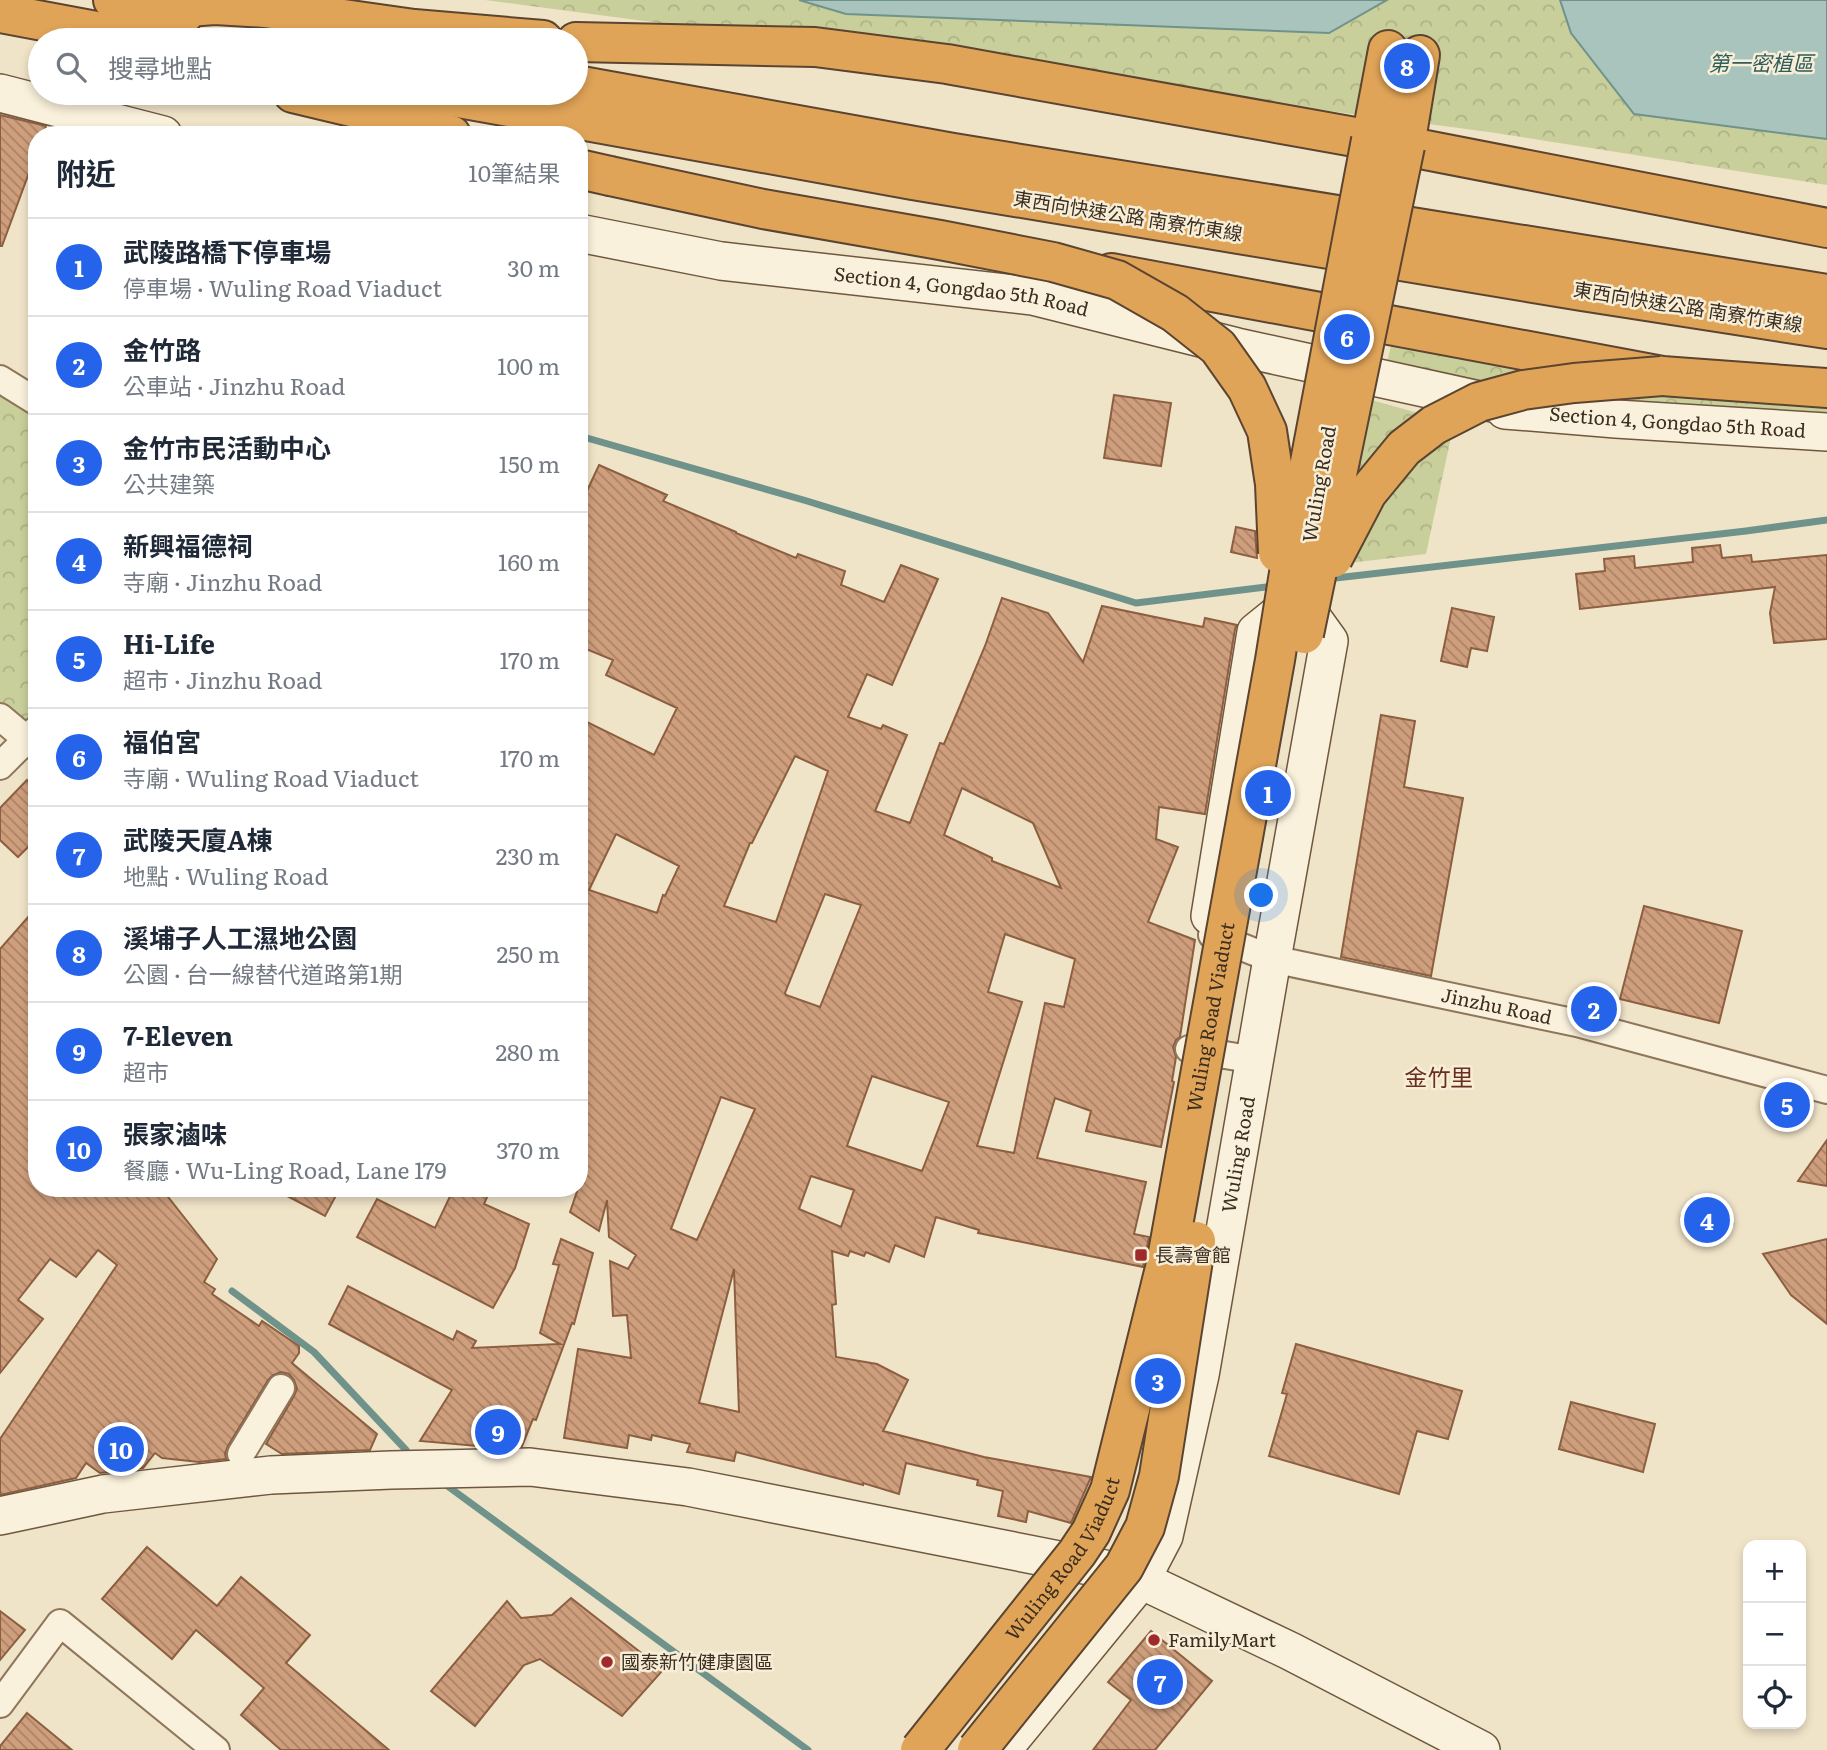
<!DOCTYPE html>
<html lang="zh-TW">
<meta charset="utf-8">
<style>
:root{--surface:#fff;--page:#f2f2f3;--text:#1f2937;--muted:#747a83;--line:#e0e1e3;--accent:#2563eb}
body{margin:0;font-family:Literata,"Noto Sans TC",serif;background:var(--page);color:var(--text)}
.controls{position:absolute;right:21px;bottom:21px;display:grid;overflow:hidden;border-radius:14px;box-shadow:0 4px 10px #0003}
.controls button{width:63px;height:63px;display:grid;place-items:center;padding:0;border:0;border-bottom:2px solid var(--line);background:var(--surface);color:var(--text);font:35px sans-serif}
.you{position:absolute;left:1262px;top:896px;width:24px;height:24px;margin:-18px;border:5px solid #fff;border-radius:50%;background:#1a73e8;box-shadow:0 0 0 10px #1a73e833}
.badge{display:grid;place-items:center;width:46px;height:46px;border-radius:50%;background:var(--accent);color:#fff;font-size:23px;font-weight:700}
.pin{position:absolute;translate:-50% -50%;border:4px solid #fff;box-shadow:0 2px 7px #0006}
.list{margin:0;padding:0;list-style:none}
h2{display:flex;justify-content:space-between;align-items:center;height:91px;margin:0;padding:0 28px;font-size:30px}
h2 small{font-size:23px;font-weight:400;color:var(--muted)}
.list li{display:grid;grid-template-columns:46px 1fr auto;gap:21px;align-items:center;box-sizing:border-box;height:98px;padding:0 28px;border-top:2px solid var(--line)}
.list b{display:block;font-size:26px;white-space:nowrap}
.list p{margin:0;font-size:23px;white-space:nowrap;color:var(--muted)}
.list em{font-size:23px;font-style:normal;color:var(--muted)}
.icon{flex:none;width:38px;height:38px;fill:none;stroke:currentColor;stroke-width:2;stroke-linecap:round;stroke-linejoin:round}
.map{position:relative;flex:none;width:1827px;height:1750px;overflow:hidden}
.search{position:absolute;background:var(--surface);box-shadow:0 4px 10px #0003;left:28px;top:28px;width:560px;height:77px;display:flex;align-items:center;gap:18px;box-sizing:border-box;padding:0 24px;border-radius:38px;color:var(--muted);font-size:26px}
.panel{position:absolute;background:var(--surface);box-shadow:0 4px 10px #0003;left:28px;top:126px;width:560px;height:1071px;border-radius:28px}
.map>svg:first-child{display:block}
.park{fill:url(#park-crowns)}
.water{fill:#a9c4bc;stroke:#6f938a;stroke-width:2}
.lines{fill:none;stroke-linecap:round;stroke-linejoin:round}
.stream{stroke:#6f938a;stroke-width:7}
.building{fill:url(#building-back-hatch);stroke:#8d5f41;stroke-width:2;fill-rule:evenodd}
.street-casing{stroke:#8d765c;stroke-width:30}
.secondary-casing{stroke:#6f573f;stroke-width:40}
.highway-casing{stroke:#5b4430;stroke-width:42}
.street{stroke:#faf1dc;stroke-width:26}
.secondary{stroke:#faf1dc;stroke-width:37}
.highway{stroke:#e0a458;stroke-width:38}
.highway-bridge-casing{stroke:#5b4430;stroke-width:42;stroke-linecap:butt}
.highway-bridge{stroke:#e0a458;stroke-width:38}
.poi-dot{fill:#9e2a2b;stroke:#f7eed8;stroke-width:2.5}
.labels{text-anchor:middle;stroke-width:5;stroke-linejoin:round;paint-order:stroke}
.street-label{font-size:19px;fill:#3d2e20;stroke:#f7eed8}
.poi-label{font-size:19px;fill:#3d2e20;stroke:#f7eed8;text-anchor:start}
.water-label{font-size:21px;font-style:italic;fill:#2f5d5a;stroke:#f7eed8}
.quarter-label{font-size:23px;fill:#6b2e1e;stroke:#f7eed8}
</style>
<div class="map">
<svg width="1827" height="1750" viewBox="0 0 1827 1750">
<defs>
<pattern id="park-crowns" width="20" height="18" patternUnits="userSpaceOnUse" patternTransform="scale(1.75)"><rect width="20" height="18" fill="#c9cf9b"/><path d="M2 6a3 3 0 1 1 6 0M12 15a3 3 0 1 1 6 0" fill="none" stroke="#aeb285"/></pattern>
<pattern id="building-back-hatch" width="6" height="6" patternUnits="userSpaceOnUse" patternTransform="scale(1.75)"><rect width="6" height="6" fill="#cf9f7d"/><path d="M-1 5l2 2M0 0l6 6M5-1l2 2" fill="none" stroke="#a98266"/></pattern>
</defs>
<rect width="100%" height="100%" fill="#f0e4c8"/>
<g class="park">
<polygon points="485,0 1827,0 1827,185 1489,132"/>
<polygon points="1394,332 1827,373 1827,423 1534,406 1385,372"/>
<polygon points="0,394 37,417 37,712 25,724 0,702"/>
<polygon points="1368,399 1454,423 1426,554 1332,565"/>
</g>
<g class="water">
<polygon points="799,0 1387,0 1329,33 846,14"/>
<polygon points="1560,0 1827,0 1827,139 1634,114 1571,33"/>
</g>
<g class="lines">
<g class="stream">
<polyline points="579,438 587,438 807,501 1136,603 1274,586"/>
<polyline points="1327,579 1746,531 1827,520"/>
<polyline points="232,1291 314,1352 406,1450"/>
<polyline points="442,1482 808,1750"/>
</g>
</g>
<g class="building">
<polygon points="0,115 46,126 43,135 37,135 37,151 2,246 0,246"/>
<polygon points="1114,395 1171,403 1161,466 1104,458"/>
<path d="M599,465l68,30 -4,6 73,31v1l60,25 2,-4 47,17 -4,14 43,17 17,-37 37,14 -46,106 -25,-11 -19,43 33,12 2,-4 24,10 -32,76 35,12 30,-80 4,1 41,-98 17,-48 46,15 35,49 19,-56 101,21 2,-9 32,7 -2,4 -30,185 -46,-7 -3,32 22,8 -30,75 47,18 -15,97 -4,3 -3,7 3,10 -4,24 2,1 -13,65 -75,-16 5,-20 -36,-13 -18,60 109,24 -12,52 15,3 -6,30 -165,-34 1,-3 -43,-13 -12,40 -29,-12 -6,17 -23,-10 -2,4 -14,-5 -2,5 -16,-5 4,53 -4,1 4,52 41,7 31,16 -25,51 101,26 107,20 -20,46 -43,-12 -2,11 -28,-6 5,-25 -26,-6 1,-5 -72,-17 -7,31 -36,-11v2l-127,-33 -2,9 -47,-9 3,-8 -38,-9 -1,5 -22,-5 -2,13 -63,-10 14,-89 53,9 -4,-43 -14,1 -3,-55 18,8 8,-14 -27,-18 -2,-37 -8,31 -29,-19 16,-47 -7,-3v-444l75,37 23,-47 -71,-33 7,-15 -34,-14v-138zM795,756l33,15 -52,151 -52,-16 26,-63h2zM962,788l71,35 28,65 -69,-27v-3l-48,-23zM616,834l63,32 -14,30 -2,-1 -6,18 -68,-23zM825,894l36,11 -41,102 -34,-12 -1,-2zM1005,934l70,25 -11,48 -19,-4 -31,150 -37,-7 45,-144 -34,-10zM872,1076l77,26 -27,69 -75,-25zM721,1097l34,12 -58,131 -26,-11zM811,1176l43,14 -13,37 -42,-18zM734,1269l5,143 -40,-9z"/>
<polygon points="1236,527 1255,531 1257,558 1231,552"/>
<polygon points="1720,545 1722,558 1751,555 1752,562 1827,555 1827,639 1774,643 1770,613 1775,587 1580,609 1576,574 1605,571 1604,559 1634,556 1635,568 1693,562 1692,548"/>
<polygon points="1452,608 1494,617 1487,651 1471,648 1467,667 1441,661"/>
<polygon points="1381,715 1415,721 1404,787 1463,798 1431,976 1341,957"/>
<polygon points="27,780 37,789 37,838 18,857 0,840 0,808"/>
<polygon points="1644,906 1742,931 1719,1023 1620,999"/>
<polygon points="37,907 37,1188 161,1188 217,1259 204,1282 215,1289 212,1294 259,1326 262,1321 299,1346 299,1353 292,1363 377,1434 370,1450 282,1454 266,1444 294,1396 297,1389 294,1380 289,1374 281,1372 273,1375 268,1380 228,1446 225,1453 226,1459 199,1462 162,1458 155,1453 143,1468 100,1473 86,1463 76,1478 0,1495 0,1439 117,1265 98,1250 76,1277 50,1259 18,1300 43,1319 0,1373 0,949"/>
<polygon points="1827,1140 1827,1186 1798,1181"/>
<polygon points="272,1188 340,1188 325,1216"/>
<polygon points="454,1188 491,1188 484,1204 529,1224 515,1268 493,1308 357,1237 377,1199 435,1228"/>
<polygon points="1693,1198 1733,1224 1720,1242 1681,1216"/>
<polygon points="561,1239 593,1253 574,1324 572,1323 536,1420 533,1419 522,1446 489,1447 420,1441 452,1390 329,1324 348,1286 453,1340 457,1331 476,1341 472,1348 560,1344 540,1333 559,1265 553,1264"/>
<polygon points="1827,1239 1827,1324 1791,1295 1763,1254"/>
<polygon points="1296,1344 1462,1391 1448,1439 1417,1431 1399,1494 1269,1456 1287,1394 1282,1393"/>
<polygon points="1571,1402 1655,1424 1643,1472 1559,1449"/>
<polygon points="147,1547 217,1606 241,1577 310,1635 286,1663 389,1750 281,1750 241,1715 264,1688 196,1630 172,1659 102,1599"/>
<polygon points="571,1598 663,1670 622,1716 540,1659 524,1665 475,1726 431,1691 507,1601 521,1618 552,1615"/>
<polygon points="0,1611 25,1630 0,1660"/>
<polygon points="1151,1631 1212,1681 1155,1750 1093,1750 1131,1700 1108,1682"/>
<polygon points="27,1713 72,1750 0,1750 0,1746"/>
</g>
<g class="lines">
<defs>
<g id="street">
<polyline points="0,379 37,402"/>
<polyline points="0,717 37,748"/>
<polyline points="0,766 37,729"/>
<path id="s1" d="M1212,935l60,24 305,64 250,67"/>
<polyline points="1189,1049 1255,1060"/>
<polyline points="241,1454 281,1388"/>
<polyline points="0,1704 60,1623 216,1750"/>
</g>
<g id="secondary">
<polyline points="0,93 163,135"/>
<path id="s2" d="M579,233l142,28 312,35 204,51 292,64"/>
<path id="s3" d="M1505,410l111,9 211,13"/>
<polyline points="1210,916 1256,632 1298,598 1299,596"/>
<polyline points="0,1516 103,1494 271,1475 391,1470 530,1467 688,1487 1120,1572 1141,1580 1290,1651 1481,1750"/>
<path id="s4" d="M1002,1750l139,-170 23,-44 36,-161 72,-416 57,-318 -31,-43"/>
</g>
<g id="highway">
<polyline points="113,0 184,14"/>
<polyline points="160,9 215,5 265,8 414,29 543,40"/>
<polyline points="0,13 144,40"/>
<polyline points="576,42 815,47 947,64 1405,146 1827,228"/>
<polyline points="576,85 953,153 1827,294"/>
<polyline points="293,93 385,115 451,135"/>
<polyline points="431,93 913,180 1582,291 1827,329"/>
<polyline points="1371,140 1388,50"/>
<polyline points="1405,146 1420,55"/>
<polyline points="579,169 610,176"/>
<polyline points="1111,273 1662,376 1827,388"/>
</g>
</defs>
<use href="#street" class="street-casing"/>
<use href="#secondary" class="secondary-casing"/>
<use href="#highway" class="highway-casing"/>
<use href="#street" class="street"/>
<use href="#secondary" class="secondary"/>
<use href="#highway" class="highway"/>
<defs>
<g id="highway-bridge">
<polyline points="610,176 763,209 940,240 1053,262 1117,280 1175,313 1218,347 1247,388 1267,431 1275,484 1278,553"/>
<polyline points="1333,558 1367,493 1404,448 1434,425 1479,402 1523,390 1574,383 1662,376"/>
<polyline points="1304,634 1405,146"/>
<path id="s5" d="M920,1750l157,-197 14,-21 19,-42 56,-226 109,-604 14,-87 82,-433"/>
<polyline points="977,1750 1124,1567 1145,1527 1159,1476 1196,1241"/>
</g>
</defs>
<use href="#highway-bridge" class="highway-bridge-casing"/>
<use href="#highway-bridge" class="highway-bridge"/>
</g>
<g class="poi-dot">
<rect x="1134" y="1248" width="14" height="14" rx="3.5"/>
<circle cx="1154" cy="1640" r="7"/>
<circle cx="607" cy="1662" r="7"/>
</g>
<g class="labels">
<g class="street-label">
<text transform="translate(1128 216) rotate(9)" y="7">東西向快速公路 南寮竹東線</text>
<text dy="7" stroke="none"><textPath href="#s2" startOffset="387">Section 4, Gongdao 5th Road</textPath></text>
<text transform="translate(1688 307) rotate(9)" y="7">東西向快速公路 南寮竹東線</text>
<text dy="7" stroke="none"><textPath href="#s3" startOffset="173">Section 4, Gongdao 5th Road</textPath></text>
<text transform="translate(1319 484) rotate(-80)" y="7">Wuling Road</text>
<text dy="7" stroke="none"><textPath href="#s1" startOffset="294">Jinzhu Road</textPath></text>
<text dy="7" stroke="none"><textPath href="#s5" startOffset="807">Wuling Road Viaduct</textPath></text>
<text dy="7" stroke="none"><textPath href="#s4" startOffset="658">Wuling Road</textPath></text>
<text dy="7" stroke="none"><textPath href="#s5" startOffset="240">Wuling Road Viaduct</textPath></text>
</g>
<g class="poi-label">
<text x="1155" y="1262">長壽會館</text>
<text x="1168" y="1647">FamilyMart</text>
<text x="621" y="1669">國泰新竹健康園區</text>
</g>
<g class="water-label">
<text x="1761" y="71">第一密植區</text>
</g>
<g class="quarter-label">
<text x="1439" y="1086">金竹里</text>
</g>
</g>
</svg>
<div class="controls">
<button>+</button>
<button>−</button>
<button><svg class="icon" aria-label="locate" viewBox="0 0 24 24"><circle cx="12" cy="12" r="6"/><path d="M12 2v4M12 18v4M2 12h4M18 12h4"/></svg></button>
</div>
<div class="you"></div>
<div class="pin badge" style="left:1268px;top:793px">1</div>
<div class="pin badge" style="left:1594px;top:1009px">2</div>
<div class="pin badge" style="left:1158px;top:1381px">3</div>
<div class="pin badge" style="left:1707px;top:1220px">4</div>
<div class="pin badge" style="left:1787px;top:1105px">5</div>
<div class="pin badge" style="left:1347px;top:337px">6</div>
<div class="pin badge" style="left:1160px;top:1682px">7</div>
<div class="pin badge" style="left:1407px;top:66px">8</div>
<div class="pin badge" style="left:498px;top:1432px">9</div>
<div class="pin badge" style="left:121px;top:1449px">10</div>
<div class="search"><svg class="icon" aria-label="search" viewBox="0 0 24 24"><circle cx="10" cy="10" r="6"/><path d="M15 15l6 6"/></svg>搜尋地點</div>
<section class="panel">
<h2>附近<small>10筆結果</small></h2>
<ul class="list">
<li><span class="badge">1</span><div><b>武陵路橋下停車場</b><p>停車場 · Wuling Road Viaduct</p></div><em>30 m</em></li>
<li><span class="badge">2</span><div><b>金竹路</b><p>公車站 · Jinzhu Road</p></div><em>100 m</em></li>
<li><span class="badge">3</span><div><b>金竹市民活動中心</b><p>公共建築</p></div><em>150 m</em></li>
<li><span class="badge">4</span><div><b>新興福德祠</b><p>寺廟 · Jinzhu Road</p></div><em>160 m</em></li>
<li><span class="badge">5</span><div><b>Hi-Life</b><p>超市 · Jinzhu Road</p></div><em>170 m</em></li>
<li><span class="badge">6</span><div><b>福伯宮</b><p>寺廟 · Wuling Road Viaduct</p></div><em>170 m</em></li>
<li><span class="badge">7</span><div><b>武陵天廈A棟</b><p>地點 · Wuling Road</p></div><em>230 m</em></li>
<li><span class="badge">8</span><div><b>溪埔子人工濕地公園</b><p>公園 · 台一線替代道路第1期</p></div><em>250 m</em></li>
<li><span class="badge">9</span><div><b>7-Eleven</b><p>超市</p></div><em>280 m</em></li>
<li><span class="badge">10</span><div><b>張家滷味</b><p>餐廳 · Wu-Ling Road, Lane 179</p></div><em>370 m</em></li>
</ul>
</section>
</div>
